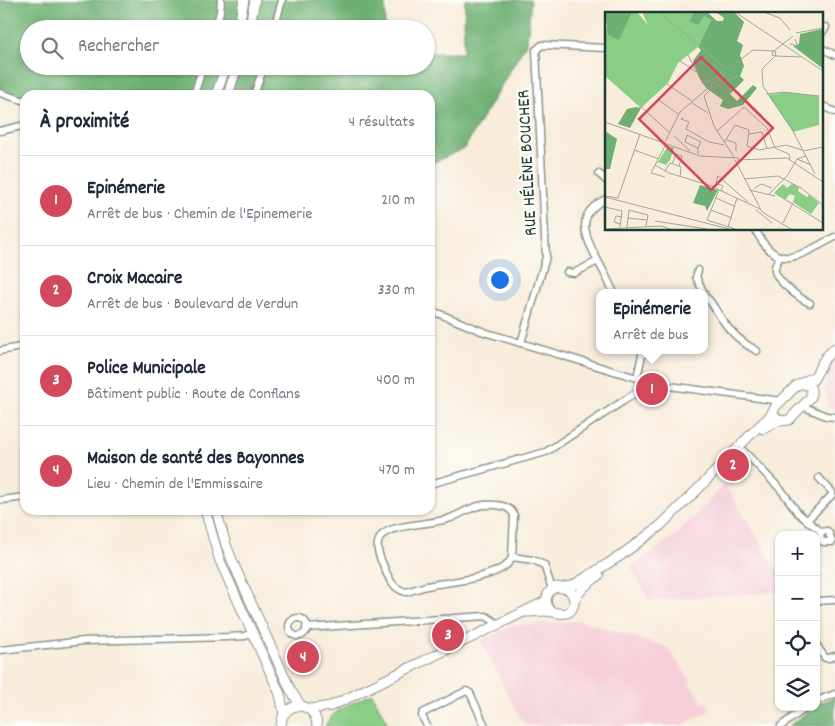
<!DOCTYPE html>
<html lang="fr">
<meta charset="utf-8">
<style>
:root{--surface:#fff;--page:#f6f6f7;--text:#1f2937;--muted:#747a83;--line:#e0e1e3;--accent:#d1495b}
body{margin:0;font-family:Dekko,sans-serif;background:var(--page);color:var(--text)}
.controls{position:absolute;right:15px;bottom:15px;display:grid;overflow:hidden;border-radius:10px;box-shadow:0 1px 4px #0004}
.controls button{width:45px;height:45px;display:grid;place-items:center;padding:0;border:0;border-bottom:1px solid var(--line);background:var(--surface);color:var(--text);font:25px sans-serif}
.you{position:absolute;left:499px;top:279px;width:18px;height:18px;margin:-12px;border:4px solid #fff;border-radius:50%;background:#1a73e8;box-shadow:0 0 0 8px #1a73e833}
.badge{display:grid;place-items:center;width:32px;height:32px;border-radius:50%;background:var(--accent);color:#fff;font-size:16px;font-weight:700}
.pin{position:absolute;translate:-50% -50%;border:2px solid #fff;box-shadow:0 1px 5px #0006}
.popup{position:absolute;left:596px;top:289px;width:112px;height:65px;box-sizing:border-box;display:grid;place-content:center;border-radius:10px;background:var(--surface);filter:drop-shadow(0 1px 4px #0005);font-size:16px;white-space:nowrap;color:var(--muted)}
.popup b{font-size:19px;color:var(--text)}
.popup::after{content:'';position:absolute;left:50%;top:100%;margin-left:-10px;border:10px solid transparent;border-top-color:var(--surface)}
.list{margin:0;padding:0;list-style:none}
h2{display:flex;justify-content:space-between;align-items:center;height:65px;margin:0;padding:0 20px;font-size:21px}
h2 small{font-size:16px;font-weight:400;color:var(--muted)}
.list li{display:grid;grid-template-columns:32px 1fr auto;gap:15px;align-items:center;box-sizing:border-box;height:90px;padding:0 20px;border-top:1px solid var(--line)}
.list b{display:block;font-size:19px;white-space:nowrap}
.list p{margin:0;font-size:16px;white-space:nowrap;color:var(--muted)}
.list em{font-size:16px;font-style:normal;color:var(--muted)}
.icon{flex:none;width:28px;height:28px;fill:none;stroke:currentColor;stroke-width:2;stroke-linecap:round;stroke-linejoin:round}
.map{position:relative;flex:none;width:835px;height:726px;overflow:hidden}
.search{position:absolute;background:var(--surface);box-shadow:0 1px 4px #0004;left:20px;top:20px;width:415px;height:55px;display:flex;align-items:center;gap:12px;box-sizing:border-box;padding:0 18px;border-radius:28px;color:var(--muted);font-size:19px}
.panel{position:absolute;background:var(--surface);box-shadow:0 1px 4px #0004;left:20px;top:90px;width:415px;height:425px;border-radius:15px}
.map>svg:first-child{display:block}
.built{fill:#f6cfd9}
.green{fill:#89cd86;stroke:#54855d}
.forest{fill:#6eb073;stroke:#467654}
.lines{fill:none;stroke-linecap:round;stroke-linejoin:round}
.minor-casing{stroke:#8c9488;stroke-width:9}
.secondary-casing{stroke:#8c9488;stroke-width:11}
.minor{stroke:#fff;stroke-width:6}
.secondary{stroke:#fff;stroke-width:9}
.labels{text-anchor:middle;stroke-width:5;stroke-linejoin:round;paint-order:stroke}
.street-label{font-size:18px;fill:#1f3d34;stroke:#fdfcf7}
.inset-road{fill:none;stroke:#a1a698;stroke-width:1}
.view{fill:#d1495b;fill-opacity:0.15;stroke:#d1495b;stroke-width:2.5}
.inset-edge{fill:none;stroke:#1f3d34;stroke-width:2.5}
</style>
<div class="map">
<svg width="835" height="726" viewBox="0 0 835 726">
<rect width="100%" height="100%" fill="#fdfcf7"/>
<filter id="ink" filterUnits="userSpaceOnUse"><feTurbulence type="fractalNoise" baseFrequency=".02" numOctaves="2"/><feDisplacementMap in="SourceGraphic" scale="10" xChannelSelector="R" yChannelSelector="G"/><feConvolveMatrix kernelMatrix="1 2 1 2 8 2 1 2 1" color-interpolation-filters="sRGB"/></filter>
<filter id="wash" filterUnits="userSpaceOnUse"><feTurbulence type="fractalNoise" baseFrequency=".0096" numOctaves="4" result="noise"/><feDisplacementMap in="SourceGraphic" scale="20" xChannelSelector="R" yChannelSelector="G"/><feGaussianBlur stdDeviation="1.12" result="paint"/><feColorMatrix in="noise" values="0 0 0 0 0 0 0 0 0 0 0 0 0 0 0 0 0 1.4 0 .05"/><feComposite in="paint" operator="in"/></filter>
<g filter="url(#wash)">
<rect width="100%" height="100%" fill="#f8ecdb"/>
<g class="built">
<polygon points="835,358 835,408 828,406 824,390 830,363"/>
<polygon points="725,485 779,572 779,592 650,601 631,567 679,532"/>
<polygon points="581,621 667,647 691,681 689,683 703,703 706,702 712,710 680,726 524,726 481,641 511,626"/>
</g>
<path class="green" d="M372,694l17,32h-64c9,-18 30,-24 47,-32z"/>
<g class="forest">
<polygon points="0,0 385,0 385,29 29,29 29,66 426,66 426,53 463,53 465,0 531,0 527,42 464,149 430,164 430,95 25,95 25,100 0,88"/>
<polygon points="835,697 835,726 789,726 813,707 816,707 818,703"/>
</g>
</g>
<g filter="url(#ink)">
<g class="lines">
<defs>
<g id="minor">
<polyline points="215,29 220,12 221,0"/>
<polyline points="274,29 282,0"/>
<polyline points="821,34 826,27"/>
<polyline points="821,48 835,55"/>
<polyline points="0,93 25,101"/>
<polyline points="194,95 203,66"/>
<polyline points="254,95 264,66"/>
<polyline points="821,105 835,112"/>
<polyline points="0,131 25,125"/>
<polyline points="599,174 606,180"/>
<path d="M606,199c-32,15 -21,37 -8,62 6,11 11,21 16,32"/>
<path d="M755,229c23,46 44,26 80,8"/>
<path d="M780,257c-2,3 -5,8 -5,11 -2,11 25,31 35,35"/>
<polyline points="698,270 696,277 704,293"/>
<polyline points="567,272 574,273 598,261"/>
<path d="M704,299l3,-1c6,6 9,13 14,20 9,14 21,25 36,33"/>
<polyline points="430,310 484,332 637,378 647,383 781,401"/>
<polyline points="521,343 546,257 536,50 542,45 606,48"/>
<polyline points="0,351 25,346"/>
<polyline points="637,378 643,350"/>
<polyline points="802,406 826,416 835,417"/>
<polyline points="739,446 782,491 798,513 821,532 827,531 829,533 832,542 823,542 820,539 821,532"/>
<polyline points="430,484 546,452 643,388 647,383"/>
<polyline points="2,500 25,497"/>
<polyline points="807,520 832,495 832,492 819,478"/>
<path d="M512,557l2,-42c-5,-11 -19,-11 -30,-10 -13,1 -24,10 -36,14 -15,5 -55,5 -66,16 -9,11 -2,22 2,32 5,12 8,21 22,25 9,-2 17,-6 26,-7 20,-4 73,-7 80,-28l21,3 11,5 8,24"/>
<polyline points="816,601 835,600"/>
<circle cx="298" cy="627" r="9"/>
<polyline points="306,628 486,616 498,624"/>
<polyline points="816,644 825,658 829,658 835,656"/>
<polyline points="0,650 84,641 228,637 245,636 252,633"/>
<polyline points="816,701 835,694"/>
<polyline points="427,726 422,716 423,713 466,691 470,693 485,726"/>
<polyline points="781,726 807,707"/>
</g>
<g id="secondary">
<polyline points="238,29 244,0"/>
<polyline points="249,29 255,0"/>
<polyline points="216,95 226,66"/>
<polyline points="228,95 237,66"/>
<polyline points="813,380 825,358 835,348"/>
<polyline points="775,416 780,421 789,420 811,397 811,389 808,385 803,384"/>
<polyline points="763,429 778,421"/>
<polyline points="205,510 220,561 280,694 284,714"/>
<polyline points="216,510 226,545 234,565 291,691 301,706"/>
<polyline points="565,587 572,586 620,556 660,526 700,487 755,430 770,416 776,406 796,386 815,376"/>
<polyline points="574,599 584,587 599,575"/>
<path d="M526,612c7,0 14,-1 20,-1 11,1 24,8 28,-7 1,-6 -2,-11 -6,-15l-12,-2c-11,5 -13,17 -4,25"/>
<polyline points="310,709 331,706 346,699 546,601"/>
<path d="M281,726c0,-26 35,-27 36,0"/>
</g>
</defs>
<use href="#minor" class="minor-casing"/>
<use href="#secondary" class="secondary-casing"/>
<use href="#minor" class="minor"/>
<use href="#secondary" class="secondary"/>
</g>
</g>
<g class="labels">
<g class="street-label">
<text transform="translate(526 163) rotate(-93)" y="6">RUE HÉLÈNE BOUCHER</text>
</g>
</g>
<g transform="translate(605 12)">
<rect width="218" height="218" fill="#f8ecdb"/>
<path d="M27,0h5l11,13 -6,-13h52l-5,9 15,-5 7,4 -13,27 -20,16 -10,20 -27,25 -36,-32v-47l22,-8zM180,80l34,4v29l-26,7 -25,-37zM63,134l6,2 -4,12 -4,5 -8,-3zM178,172l4,4 5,-4 7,3 -1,4 9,6 2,-2 10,8 -8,11 -18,-12 2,-6 -5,-2 -5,6 -11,-7z" fill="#89cd86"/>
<path d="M0,0h27l-13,28 -11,-5zM89,0h13l10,9h6l1,-3 -8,-6h18l10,10 -7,19 6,4 -3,10 4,11 -4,10 4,4 -14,14 7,7 16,-16 4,3 -14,17 -15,4 -8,-3 3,-6 -17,-12 -7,-11 -6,-16 8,-11 -3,-3 13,-27 -7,-4 -6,9 -6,-3 -3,-1zM217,17v39l-29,-22 6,-2 1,-10zM31,95l5,1 -11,20 -12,-4 9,-15zM0,111v8l12,8 -7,30h-5zM95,173l18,5 -11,21 -2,-5 -12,-3z" fill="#6eb073"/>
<path class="inset-road" d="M54,0l68,57M130,0l88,59M161,1l14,5 10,12M191,21l27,-5M185,32l8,2 -3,-7M169,39l19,-15M82,41l16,31 16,-8 4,-8M170,44l-13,13 1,17 29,43M171,44l25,1M75,49l16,11M126,55l22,-17 22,1 1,5 -4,-1 1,-4M62,72l25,17M161,82l18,-2 35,4M54,88l19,14M87,91l16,10M35,94l29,26M78,106l-2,1 8,3 -3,7 23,13 15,3M0,110l95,34 39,2M187,117l23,45M112,119l27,-24 23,21 8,20 14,6 1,5M144,122l13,-2 5,17M69,124l16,15M122,128l9,3v8M60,130l15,-30 47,-40M119,131l11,-18 14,5 -2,16 12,4 27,-5 16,5M60,134l-14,27 14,4M93,136l3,-6 -14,-7 -2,7 13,6v6M29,138l25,9M198,139l20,-4M129,145l-20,-31 -10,-30 8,-8 26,-12M192,147l14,6M130,148l27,52 29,17M132,148l50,-2 36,24M67,152l4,-10 6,2 -3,10M50,153l14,8 42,13 49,23M60,159l5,-8 11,4 -1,10M139,167l34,-3 23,12 22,17M149,177l7,-5 11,4M114,178l-12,30 28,9M144,178l26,6M116,179l2,-5 -7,-3 2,-7 30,26M164,182l18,-18 10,-17 9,-3M0,184l13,2 22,-64M0,185l124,32M111,186l18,8M181,188l37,23M0,195l17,4 -2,16M106,198l21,8M151,198l16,13M23,206l19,2M50,209l52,8M178,211l10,-20M15,212l-6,-2 2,-6 6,1M22,215l2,-17 19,5 -2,11M123,215l9,-29M0,217l56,-3 9,3"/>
<path class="view" d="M96,45l72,71 -62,62 -72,-71z"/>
<rect width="218" height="218" class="inset-edge"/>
</g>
</svg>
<div class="controls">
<button>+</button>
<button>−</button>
<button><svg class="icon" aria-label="locate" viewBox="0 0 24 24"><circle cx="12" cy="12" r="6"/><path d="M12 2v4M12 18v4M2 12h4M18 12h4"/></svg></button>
<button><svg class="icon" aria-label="layers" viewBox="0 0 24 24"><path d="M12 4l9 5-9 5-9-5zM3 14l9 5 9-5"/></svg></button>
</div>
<div class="you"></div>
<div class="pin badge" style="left:652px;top:389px">1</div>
<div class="popup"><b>Epinémerie</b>Arrêt de bus</div>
<div class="pin badge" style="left:733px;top:465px">2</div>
<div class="pin badge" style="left:448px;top:635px">3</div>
<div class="pin badge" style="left:303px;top:657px">4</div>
<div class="search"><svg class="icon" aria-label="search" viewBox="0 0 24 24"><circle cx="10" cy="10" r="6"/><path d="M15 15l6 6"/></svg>Rechercher</div>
<section class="panel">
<h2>À proximité<small>4 résultats</small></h2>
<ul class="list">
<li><span class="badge">1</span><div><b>Epinémerie</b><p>Arrêt de bus · Chemin de l'Epinemerie</p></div><em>210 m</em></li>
<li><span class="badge">2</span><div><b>Croix Macaire</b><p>Arrêt de bus · Boulevard de Verdun</p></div><em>330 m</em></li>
<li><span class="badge">3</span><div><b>Police Municipale</b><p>Bâtiment public · Route de Conflans</p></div><em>400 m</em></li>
<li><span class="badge">4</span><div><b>Maison de santé des Bayonnes</b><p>Lieu · Chemin de l'Emmissaire</p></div><em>470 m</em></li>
</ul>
</section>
</div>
